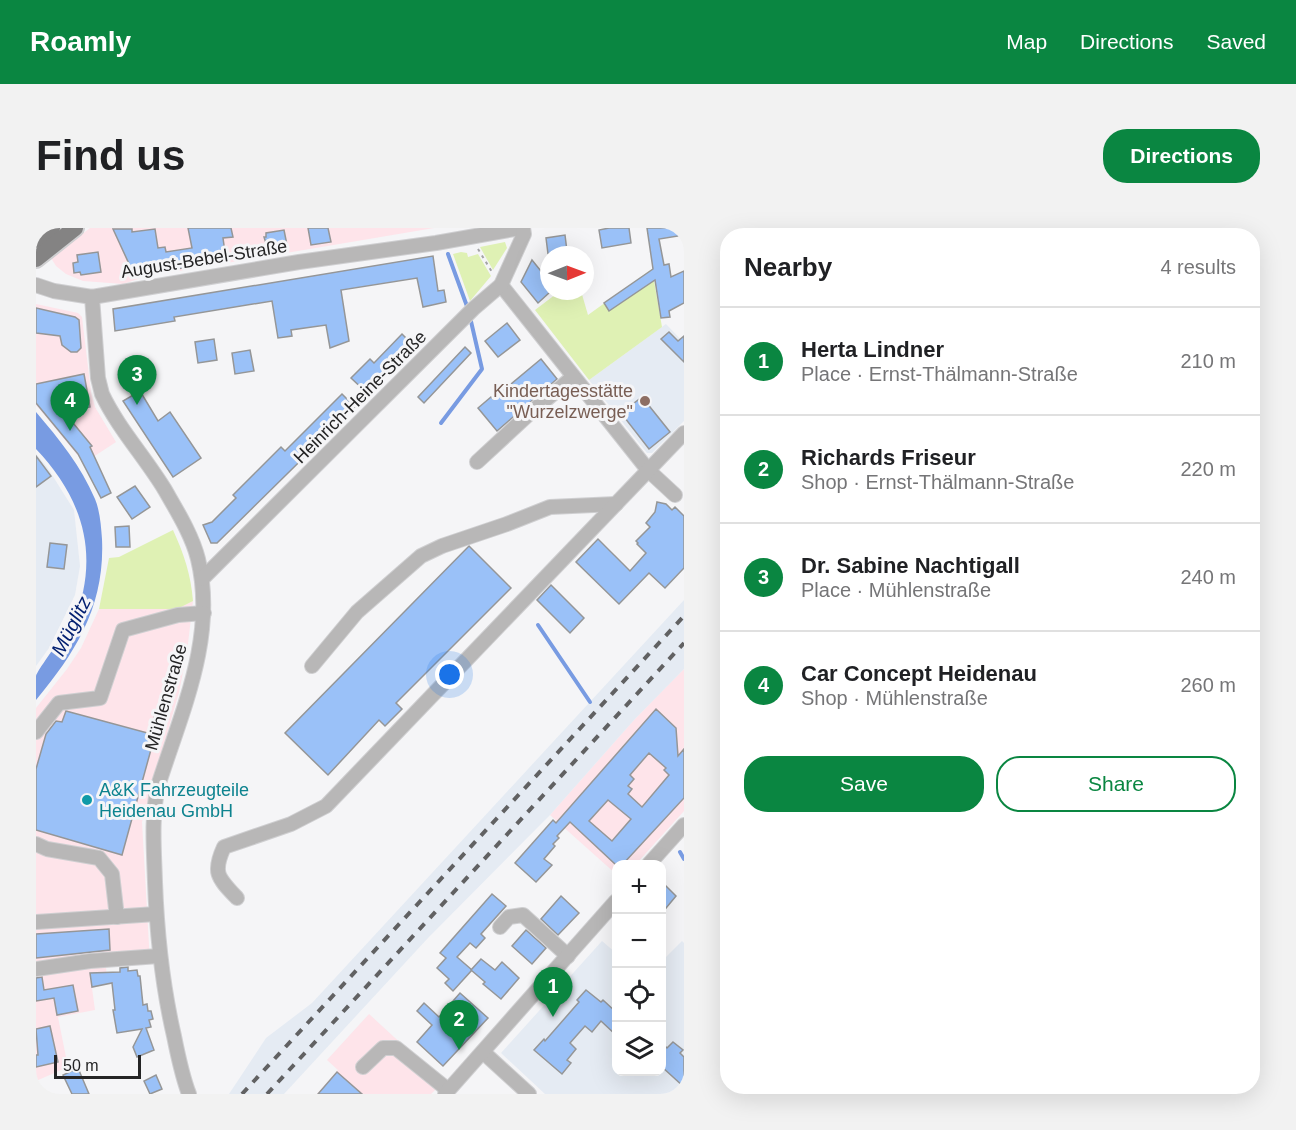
<!DOCTYPE html>
<meta charset="utf-8">
<style>
:root{--surface:#fff;--page:#f2f2f2;--text:#202124;--muted:#757577;--line:#e0e0e0;--accent:#0a8641}
body{margin:0;font-family:Arial,sans-serif;background:var(--page);color:var(--text)}
.controls{position:absolute;right:18px;bottom:18px;display:grid;overflow:hidden;border-radius:12px;box-shadow:0 6px 24px #0002}
.controls button{width:54px;height:54px;display:grid;place-items:center;padding:0;border:0;border-bottom:2px solid var(--line);background:var(--surface);color:var(--text);font:30px sans-serif}
.compass{position:absolute;left:504px;top:18px;width:54px;height:54px;border-radius:50%;background:var(--surface);box-shadow:0 6px 24px #0002;rotate:89deg}
.scale{position:absolute;left:18px;bottom:15px;width:87px;box-sizing:border-box;padding-left:6px;border:3px solid #242425;border-top:0;font-size:16px;line-height:21px;white-space:nowrap;color:#242425;-webkit-text-stroke:4px #f5f5f7;paint-order:stroke}
.you{position:absolute;left:414px;top:447px;width:21px;height:21px;margin:-15px;border:4px solid #fff;border-radius:50%;background:#1a73e8;box-shadow:0 0 0 9px #1a73e833}
.badge{display:grid;place-items:center;width:39px;height:39px;border-radius:50%;background:var(--accent);color:#fff;font-size:20px;font-weight:700}
.pin{position:absolute;translate:-50% -50px;filter:drop-shadow(0 2px 3px #0008)}
.pin::after{content:'';position:absolute;top:32px;width:21px;height:18px;background:inherit;clip-path:polygon(0 0,100% 0,50% 100%)}
.list{margin:0;padding:0;list-style:none}
h2{display:flex;justify-content:space-between;align-items:center;height:78px;margin:0;padding:0 24px;font-size:26px}
h2 small{font-size:20px;font-weight:400;color:var(--muted)}
.list li{display:grid;grid-template-columns:39px 1fr auto;gap:18px;align-items:center;box-sizing:border-box;height:108px;padding:0 24px;border-top:2px solid var(--line)}
.list b{display:block;font-size:22px;white-space:nowrap}
.list p{margin:0;font-size:20px;white-space:nowrap;color:var(--muted)}
.list em{font-size:20px;font-style:normal;color:var(--muted)}
.actions{display:flex;gap:12px;padding:18px 24px}
.actions a{flex:1;padding:14px 0;border:2px solid var(--accent);border-radius:24px;text-align:center;font-size:21px;color:var(--accent)}
.actions .main{background:var(--accent);color:#fff}
.icon{flex:none;width:33px;height:33px;fill:none;stroke:currentColor;stroke-width:2;stroke-linecap:round;stroke-linejoin:round}
.map{position:relative;flex:none;width:648px;height:866px;overflow:hidden;border-radius:24px}
header{display:flex;align-items:center;gap:36px;box-sizing:border-box;height:84px;padding:0 30px;background:var(--accent);color:#fff}
header strong{font-size:28px}
nav{display:flex;gap:33px;margin-inline-start:auto;font-size:21px}
.intro{display:flex;align-items:center;justify-content:space-between;box-sizing:border-box;height:144px;padding:0 36px}
h1{margin:0;font-size:42px}
.button{padding:15px 27px;border-radius:24px;background:var(--accent);color:#fff;font-size:21px;font-weight:700}
main{display:flex;gap:36px;padding:0 36px}
aside{flex:1;background:var(--surface);border-radius:24px;box-shadow:0 6px 24px #0002}
.map>svg:first-child{display:block}
.commercial{fill:#fee4ea}
.built{fill:#e5ebf3}
.green{fill:#dff1b4}
.water{fill:#789be2}
.lines{fill:none;stroke-linecap:round;stroke-linejoin:round}
.stream{stroke:#789be2;stroke-width:4}
.building{fill:#9ac1f8;stroke:#959697;stroke-width:1.5;fill-rule:evenodd}
.minor-casing{stroke:#cfcfd1;stroke-width:16}
.major-casing{stroke:#cfcfd1;stroke-width:20}
.path{stroke:#a3a3a5;stroke-width:2;stroke-dasharray:3 4.5;stroke-linecap:butt}
.minor{stroke:#b8b7b7;stroke-width:14}
.major{stroke:#848383;stroke-width:16}
.rail{stroke:#616162;stroke-width:4;stroke-dasharray:8 8;stroke-linecap:butt}
.education-dot{fill:#8d6e63;stroke:#f5f5f7;stroke-width:2}
.culture-dot{fill:#0f9aa8;stroke:#f5f5f7;stroke-width:2}
.labels{text-anchor:middle;stroke-width:6;stroke-linejoin:round;paint-order:stroke}
.street-label{font-size:18px;fill:#242425;stroke:#f5f5f7}
.education-label{font-size:18px;fill:#785e54;stroke:#f5f5f7;text-anchor:end}
.culture-label{font-size:18px;fill:#0d838f;stroke:#f5f5f7;text-anchor:start}
.water-label{font-size:20px;font-style:italic;fill:#032071;stroke:#f5f5f7}
</style>
<header>
<strong>Roamly</strong>
<nav><a>Map</a><a>Directions</a><a>Saved</a></nav>
</header>
<div class="intro"><h1>Find us</h1><a class="button">Directions</a></div>
<main>
<div class="map">
<svg width="648" height="866" viewBox="0 0 648 866">
<rect width="100%" height="100%" fill="#f5f5f7"/>
<g class="commercial">
<polygon points="54,0 398,0 108,49 87,56 47,53 30,46 20,38 15,30"/>
<polygon points="0,76 42,85 46,89 55,164 59,179 80,214 48,235 0,177"/>
<polygon points="157,373 151,424 143,464 106,594 114,735 70,737 71,756 56,760 59,782 22,789 32,839 0,853 0,480 31,441 45,420 63,381 141,381"/>
<polygon points="648,441 648,583 600,636 580,636 580,646 514,587 598,492"/>
<polygon points="333,786 407,854 395,866 281,866 302,842 291,832"/>
</g>
<g class="built">
<polygon points="630,96 648,115 648,193 616,225 611,225 553,152"/>
<polygon points="0,226 11,239 38,282 44,338 39,367 13,420 0,438"/>
<polygon points="648,372 648,441 598,492 514,587 392,710 248,866 193,866 230,810 276,775"/>
<polygon points="566,713 580,725 580,844 626,844 626,733 646,713 648,715 648,866 509,866 465,825"/>
</g>
<g class="green">
<polygon points="469,14 471,20 457,42 444,19"/>
<polygon points="425,24 431,25 432,29 442,26 455,48 434,73 417,26"/>
<polygon points="616,41 626,99 553,152 499,82 524,63 545,63 552,87"/>
<path d="M137,302c11,24 18,45 20,71l-16,8h-78l10,-51 10,-1z"/>
</g>
<path class="water" d="M0,184c23,27 45,54 59,87 5,12 6,27 7,40 3,66 -25,112 -66,161 0,-8 0,-16 0,-24 1,-5 22,-33 27,-42 7,-13 16,-28 20,-42 12,-56 -9,-103 -47,-143z"/>
<g class="lines">
<g class="stream">
<polyline points="412,26 432,81"/>
<polyline points="405,195 446,141 434,89"/>
<polyline points="502,397 554,474"/>
<polyline points="644,624 648,631"/>
</g>
</g>
<g class="building">
<polygon points="152,0 195,0 197,9 187,10 190,32 125,44 116,44 115,36 94,38 77,1 96,1 96,4 119,1 122,20 129,19 130,24 156,20"/>
<polygon points="272,0 292,0 295,14 275,17"/>
<polygon points="573,0 593,0 595,15 566,20 563,2"/>
<polygon points="611,0 648,0 648,7 623,11 628,37 633,36 635,49 648,43 648,75 633,83 634,89 625,90 619,52 573,83 568,75 617,41"/>
<polygon points="248,2 252,22 233,25 228,9 230,9 230,5"/>
<polygon points="529,7 531,23 512,26 510,10"/>
<polygon points="62,24 65,44 45,47 44,44 38,45 37,35 42,34 41,27"/>
<polygon points="397,28 402,63 408,62 410,74 387,79 381,50 305,62 313,113 294,120 290,97 255,102 256,108 242,110 236,73 138,89 139,93 79,103 77,81"/>
<polygon points="496,32 513,53 513,65 502,75 485,54"/>
<polygon points="0,80 39,89 43,92 45,120 41,124 35,124 26,117 24,108 0,105"/>
<polygon points="471,95 484,112 462,129 449,113"/>
<polygon points="633,104 642,113 648,108 648,134 625,111"/>
<polygon points="366,106 379,119 332,166 315,150 334,131 338,135"/>
<polygon points="178,111 181,132 162,135 159,114"/>
<polygon points="429,119 435,125 388,175 382,169"/>
<polygon points="214,122 218,143 199,146 196,125"/>
<polygon points="505,131 521,151 461,203 442,180 455,169 457,171"/>
<polygon points="48,146 54,179 28,184 56,218 54,219 75,265 65,270 42,226 0,175 0,156"/>
<polygon points="104,163 122,193 134,184 165,230 137,249 87,173"/>
<polygon points="306,166 319,179 181,315 175,315 167,297 176,294 200,270 197,267 245,219 249,223"/>
<polygon points="606,169 634,204 613,221 585,185"/>
<polygon points="0,228 15,248 0,259"/>
<polygon points="99,258 114,279 96,291 81,269"/>
<polygon points="621,274 630,276 636,282 639,279 648,288 648,340 629,360 613,345 583,376 540,334 562,311 594,343 610,325 601,316 602,315 600,313 614,299 610,295 619,284"/>
<polygon points="93,298 94,319 80,319 79,299"/>
<polygon points="14,315 31,317 28,341 11,339"/>
<polygon points="433,318 475,360 360,475 366,481 349,498 343,492 292,547 249,505"/>
<polygon points="515,357 548,390 534,405 501,372"/>
<path d="M620,481l20,19 2,28 6,-7v49l-61,66h-8l-45,-42 -13,14 2,2 -6,6 2,2 -11,13 8,6 -16,17 -21,-19 38,-43 3,3zM613,525l17,15 -2,2 5,5 -27,32 -14,-13 4,-5 -4,-3 6,-7 -4,-4zM572,572l23,19 -19,22 -23,-20z"/>
<polygon points="30,483 119,507 86,627 0,602 0,541 10,506 20,493 26,494"/>
<polygon points="120,484 132,488 127,503 115,499"/>
<polygon points="626,654 640,668 626,685"/>
<polygon points="456,666 470,678 445,706 449,710 440,720 434,715 421,729 436,742 417,763 409,755 413,751 401,740 410,730 404,725"/>
<polygon points="525,668 543,685 522,707 505,691"/>
<polygon points="73,701 74,722 0,730 0,706"/>
<polygon points="490,702 510,720 496,736 476,718"/>
<polygon points="445,731 459,742 466,734 483,750 465,771 447,756 449,754 435,742"/>
<polygon points="92,739 92,743 101,742 102,748 104,748 107,777 111,776 112,783 115,783 117,791 113,792 115,799 110,800 118,822 101,829 97,819 106,801 81,805 77,782 79,782 76,755 56,759 54,745 84,744 84,740"/>
<polygon points="6,749 8,762 37,757 42,783 21,787 18,770 0,773 0,750"/>
<polygon points="550,762 565,774 567,772 580,784 580,807 565,793 556,804 549,798 534,815 540,821 531,832 535,835 526,846 498,822 508,811 509,813 543,774 541,772"/>
<polygon points="424,765 452,790 407,838 381,814 396,797 381,783 388,775 403,789"/>
<polygon points="14,798 22,834 0,839 0,827 2,827 0,801"/>
<polygon points="637,814 647,822 644,825 648,829 648,859 626,839 626,815 631,820"/>
<polygon points="42,840 53,866 36,866 27,847"/>
<polygon points="301,844 326,866 282,866"/>
<polygon points="120,847 126,861 114,866 108,853"/>
</g>
<g class="lines">
<defs>
<g id="minor">
<polyline points="0,57 18,63 56,69 263,34 400,15 484,0"/>
<polyline points="465,57 612,242 639,267"/>
<path d="M56,69l6,81 4,16c16,34 43,63 63,96 12,21 27,45 33,69 19,78 -17,154 -40,227 -7,32 -4,63 -3,96 2,54 7,102 19,154 4,20 8,40 15,58"/>
<polyline points="441,234 494,185 537,149"/>
<polyline points="166,351 437,81 465,57 488,6 487,0"/>
<polyline points="276,438 321,384 385,328 406,318 471,296 514,279 580,276"/>
<polyline points="0,504 23,475 64,470 87,402 142,387 168,385"/>
<polyline points="0,616 11,621 63,630 76,646 81,689"/>
<polyline points="613,636 648,597"/>
<path d="M201,670c-19,-20 -25,-25 -13,-51l67,-23 35,-18 358,-373"/>
<polyline points="0,694 120,686"/>
<polyline points="464,699 473,689 487,687 532,728"/>
<polyline points="0,741 54,733 123,728"/>
<polyline points="447,824 493,866"/>
<polyline points="327,839 347,820 360,820 412,862"/>
<polyline points="409,866 580,673"/>
</g>
<g id="major">
<polyline points="0,12 16,0"/>
<polyline points="0,31 39,0"/>
</g>
</defs>
<use href="#minor" class="minor-casing"/>
<use href="#major" class="major-casing"/>
<polyline class="path" points="442,21 456,44"/>
<use href="#minor" class="minor"/>
<use href="#major" class="major"/>
<g class="rail">
<polyline points="206,866 648,388"/>
<polyline points="231,866 648,415"/>
</g>
</g>
<circle class="education-dot" cx="609" cy="173" r="6"/>
<circle class="culture-dot" cx="51" cy="572" r="6"/>
<g class="labels">
<g class="street-label">
<text transform="translate(168 31) rotate(-9)" y="6">August-Bebel-Straße</text>
<text transform="translate(324 169) rotate(-45)" y="6">Heinrich-Heine-Straße</text>
<text transform="translate(130 469) rotate(-74)" y="6">Mühlenstraße</text>
</g>
<g class="education-label">
<text x="597" y="169">Kindertagesstätte<tspan x="597" dy="21">"Wurzelzwerge"</tspan></text>
</g>
<g class="culture-label">
<text x="63" y="568">A&amp;K Fahrzeugteile<tspan x="63" dy="21">Heidenau GmbH</tspan></text>
</g>
<g class="water-label">
<text transform="translate(35 398) rotate(-63)" y="7">Müglitz</text>
</g>
</g>
</svg>
<div class="controls">
<button>+</button>
<button>−</button>
<button><svg class="icon" aria-label="locate" viewBox="0 0 24 24"><circle cx="12" cy="12" r="6"/><path d="M12 2v4M12 18v4M2 12h4M18 12h4"/></svg></button>
<button><svg class="icon" aria-label="layers" viewBox="0 0 24 24"><path d="M12 4l9 5-9 5-9-5zM3 14l9 5 9-5"/></svg></button>
</div>
<svg class="compass" viewBox="-18 -18 36 36"><path d="M0-13l5 13h-10z" fill="#e53935"/><path d="M0 13l5-13h-10z" fill="#757577"/></svg>
<div class="scale">50 m</div>
<div class="you"></div>
<div class="pin badge" style="left:517px;top:789px">1</div>
<div class="pin badge" style="left:423px;top:822px">2</div>
<div class="pin badge" style="left:101px;top:177px">3</div>
<div class="pin badge" style="left:34px;top:203px">4</div>
</div>
<aside>
<h2>Nearby<small>4 results</small></h2>
<ul class="list">
<li><span class="badge">1</span><div><b>Herta Lindner</b><p>Place · Ernst-Thälmann-Straße</p></div><em>210 m</em></li>
<li><span class="badge">2</span><div><b>Richards Friseur</b><p>Shop · Ernst-Thälmann-Straße</p></div><em>220 m</em></li>
<li><span class="badge">3</span><div><b>Dr. Sabine Nachtigall</b><p>Place · Mühlenstraße</p></div><em>240 m</em></li>
<li><span class="badge">4</span><div><b>Car Concept Heidenau</b><p>Shop · Mühlenstraße</p></div><em>260 m</em></li>
</ul>
<div class="actions"><a class="main">Save</a><a>Share</a></div>
</aside>
</main>
